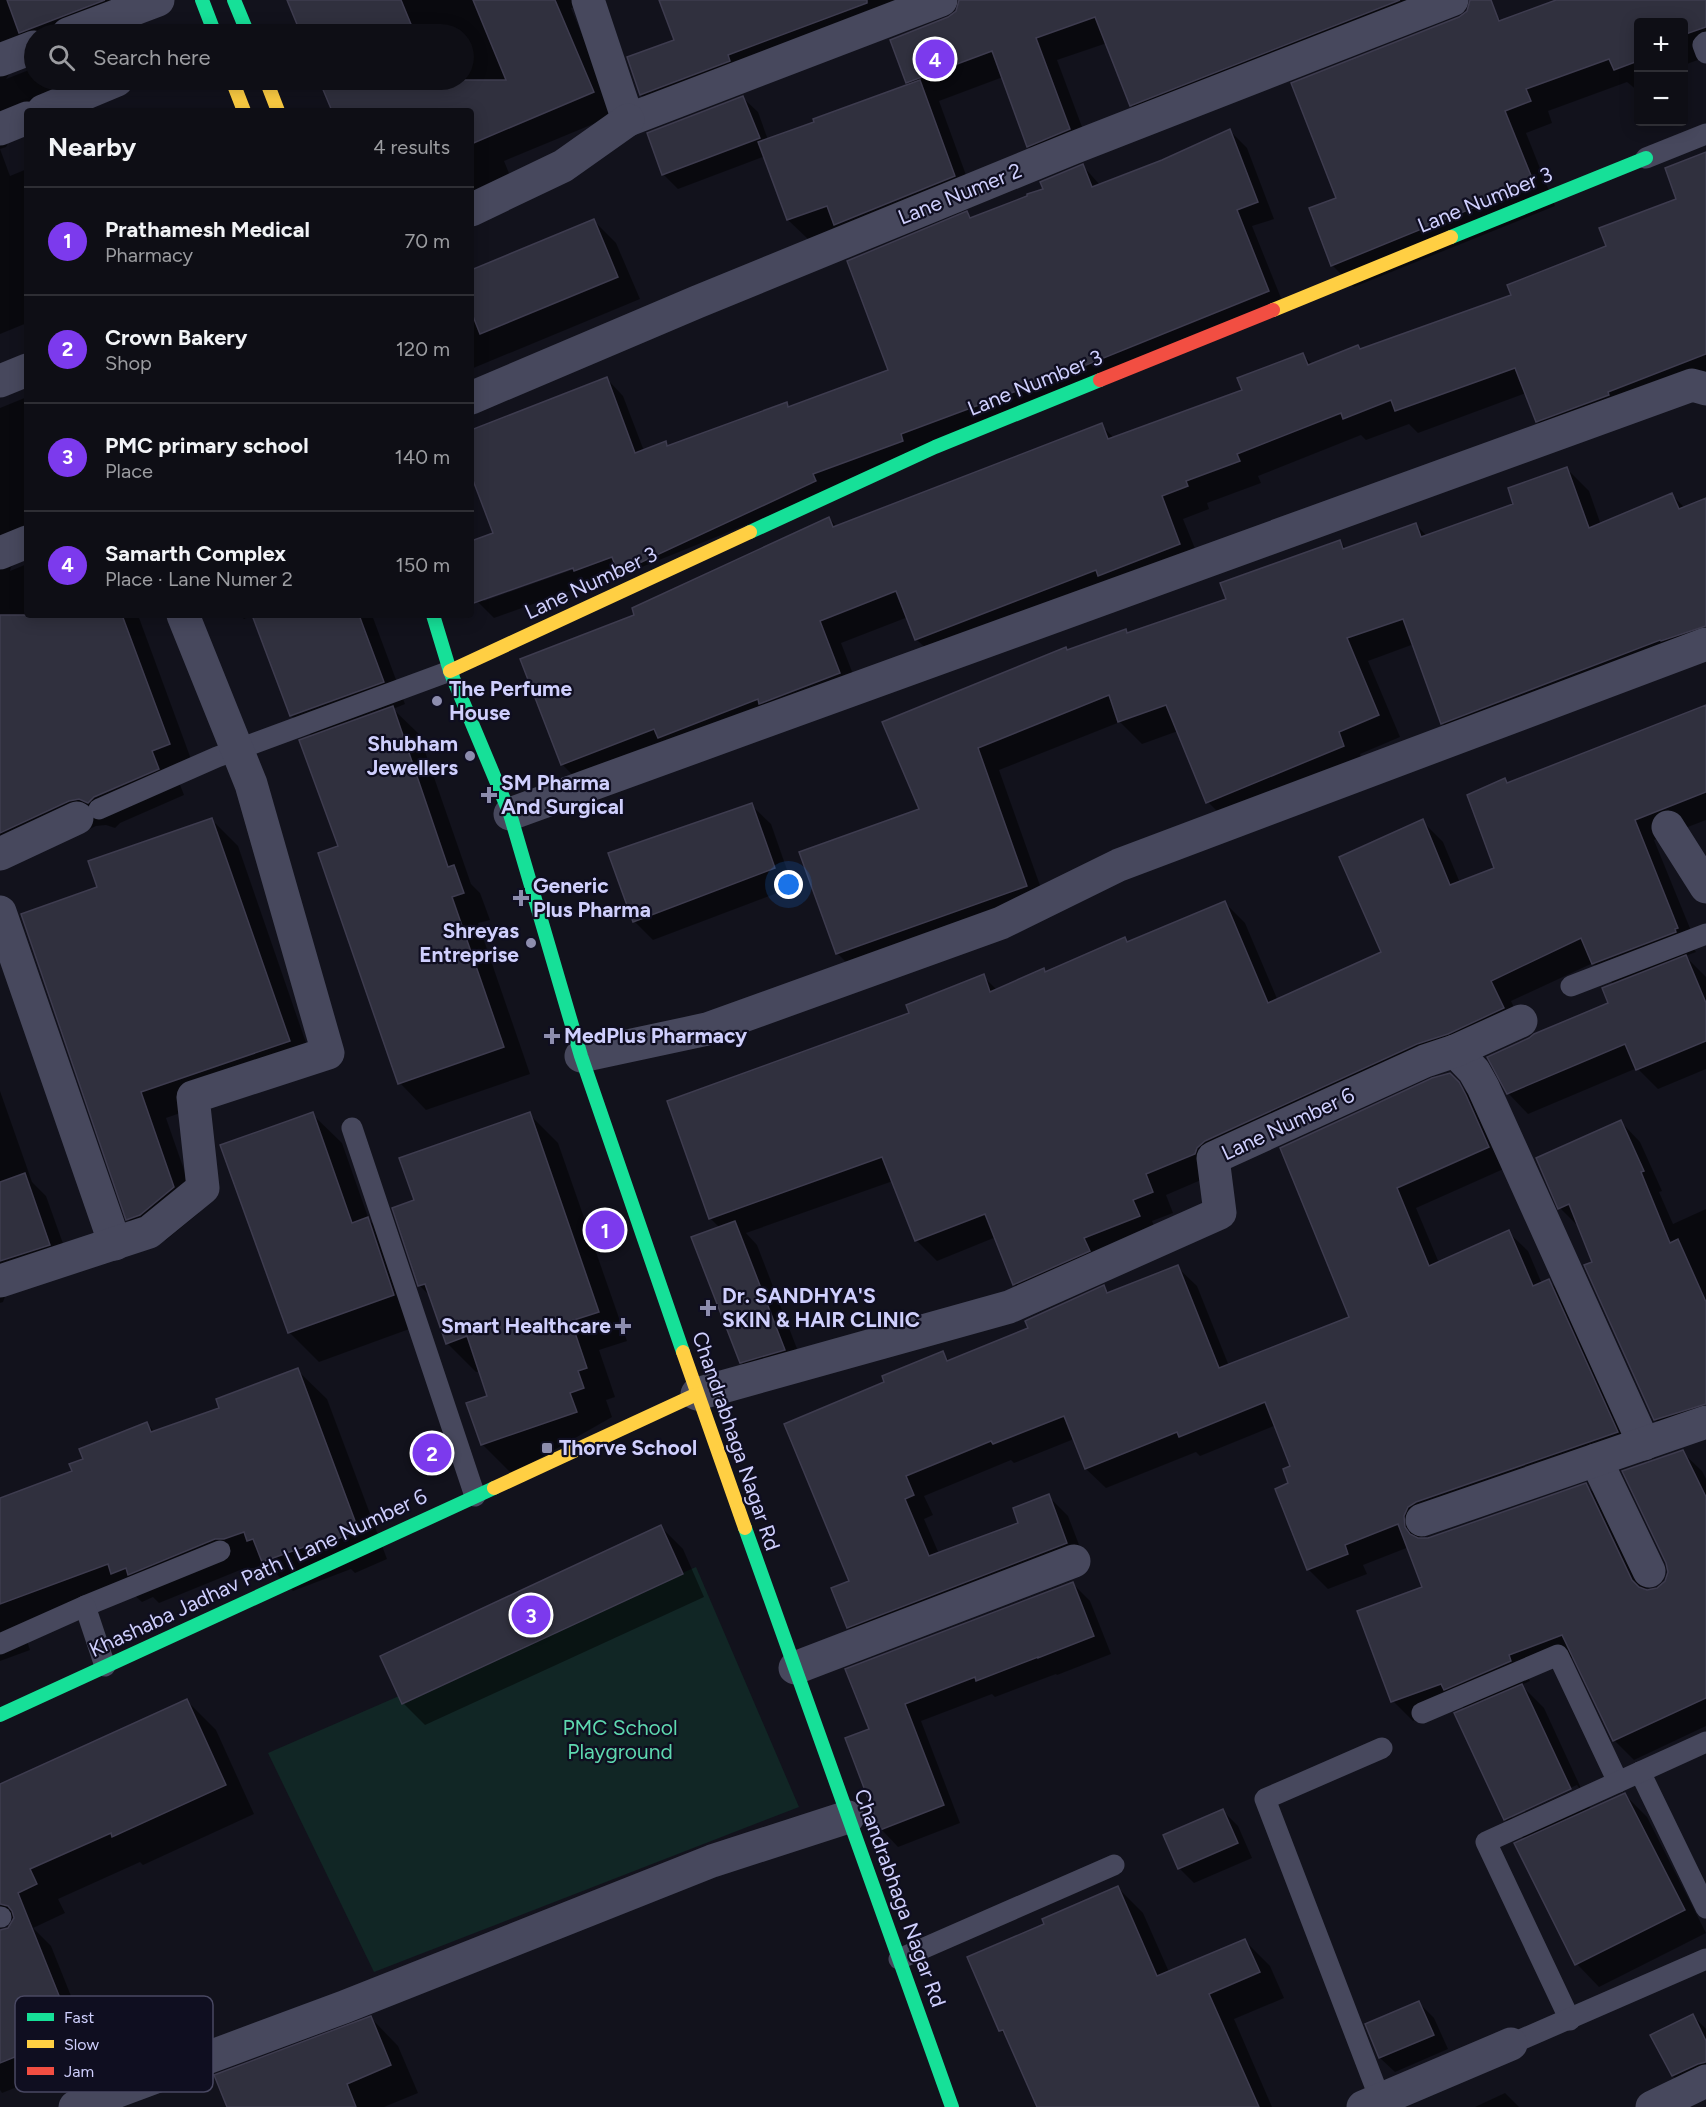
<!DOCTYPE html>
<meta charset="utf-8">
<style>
:root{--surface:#0e0e15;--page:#1c1c22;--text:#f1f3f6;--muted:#9b9ca0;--line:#2e2e34;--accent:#7c3aed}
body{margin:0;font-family:Figtree,sans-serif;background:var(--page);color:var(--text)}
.controls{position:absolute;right:18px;top:18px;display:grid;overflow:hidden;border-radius:6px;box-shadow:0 3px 15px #0003}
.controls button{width:54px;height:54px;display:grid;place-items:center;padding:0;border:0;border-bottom:2px solid var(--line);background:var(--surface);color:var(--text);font:30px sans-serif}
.you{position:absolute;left:789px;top:885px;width:21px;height:21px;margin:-15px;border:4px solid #fff;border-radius:50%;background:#1a73e8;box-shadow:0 0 0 9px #1a73e833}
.badge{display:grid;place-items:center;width:39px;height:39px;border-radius:50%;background:var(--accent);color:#fff;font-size:20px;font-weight:700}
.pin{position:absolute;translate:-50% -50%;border:3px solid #fff;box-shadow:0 2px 6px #0006}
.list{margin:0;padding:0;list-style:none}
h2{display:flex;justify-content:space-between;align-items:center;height:78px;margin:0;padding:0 24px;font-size:26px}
h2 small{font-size:20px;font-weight:400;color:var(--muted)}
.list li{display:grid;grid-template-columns:39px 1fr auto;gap:18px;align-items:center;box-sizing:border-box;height:108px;padding:0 24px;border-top:2px solid var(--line)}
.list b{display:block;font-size:22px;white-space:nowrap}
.list p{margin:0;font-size:20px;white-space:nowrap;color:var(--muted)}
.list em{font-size:20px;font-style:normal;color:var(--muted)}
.icon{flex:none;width:33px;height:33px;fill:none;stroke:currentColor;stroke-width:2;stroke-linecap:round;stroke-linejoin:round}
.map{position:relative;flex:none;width:1706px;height:2107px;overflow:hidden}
.search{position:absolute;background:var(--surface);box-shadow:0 3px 15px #0003;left:24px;top:24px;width:450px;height:66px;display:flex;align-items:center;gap:15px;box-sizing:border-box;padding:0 21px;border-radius:33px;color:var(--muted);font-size:22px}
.panel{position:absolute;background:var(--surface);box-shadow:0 3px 15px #0003;left:24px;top:108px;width:450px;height:510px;border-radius:6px}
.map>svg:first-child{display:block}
.green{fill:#112625}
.shadow{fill:#0007;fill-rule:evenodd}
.building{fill:#30303e;stroke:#3e3c4f;stroke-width:1.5}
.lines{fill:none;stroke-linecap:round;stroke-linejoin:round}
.lane{stroke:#47485d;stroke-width:21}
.street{stroke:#47485d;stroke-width:33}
.fast{stroke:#16e098;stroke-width:14}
.slow{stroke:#ffcf43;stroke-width:14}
.jam{stroke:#f24e42;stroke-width:14}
.poi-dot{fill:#8d8dae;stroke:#0f0e20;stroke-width:2}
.labels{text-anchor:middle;stroke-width:4.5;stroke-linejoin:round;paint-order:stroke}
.street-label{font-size:21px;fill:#cfcffd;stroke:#0f0e20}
.poi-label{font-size:21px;font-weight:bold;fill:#cfcffd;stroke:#0f0e20;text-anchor:start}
.park-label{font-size:21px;fill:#5ed9af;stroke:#0f0e20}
.key{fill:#0f0e20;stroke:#494862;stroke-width:1.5}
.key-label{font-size:16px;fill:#cfcffd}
</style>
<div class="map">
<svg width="1706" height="2107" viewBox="0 0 1706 2107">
<rect width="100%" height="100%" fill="#12121c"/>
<polygon class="green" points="696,1567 799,1807 374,1972 268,1753"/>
<g class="shadow">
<polygon points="0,0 125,0 100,34 34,34 6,79 34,68 34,80 174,80 175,82 154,89 145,85 134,86 9,141 6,147 0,149"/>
<polygon points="289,0 594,0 571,8 615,115 504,161 513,183 471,200 471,111 334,111 321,80 464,80 464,34 343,34 336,17"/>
<polygon points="661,0 1411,0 1153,127 1131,105 1107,43 1057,60 1091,151 1050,168 1028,146 1003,77 939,101 974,197 809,240 788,220 765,156 678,189 663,174 743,98 758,112 768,140 910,85 907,82 948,19 956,13 961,4 663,117 641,95 629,58 676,41"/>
<polygon points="1560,0 1706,0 1706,57 1684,65 1684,22 1638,22 1638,91 1627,82 1548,111 1552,123 1526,133 1555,206 1354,287 1332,265 1338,199 1496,15 1502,21"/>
<polygon points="139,29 145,34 124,34"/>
<path d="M1230,131l17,17 27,71 -22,7 33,82 -693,279 -3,-3 -95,34 -17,-17 -6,-17v-42l24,-8 -24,-63v-40l136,-52 16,17 21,55 21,-8 4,4 117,-43 4,4 100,-37 77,-158 5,5 73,-29 38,-23 17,19 62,-24zM579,564l1,3 -96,34v-3z"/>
<polygon points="0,149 10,176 27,169 27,323 0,334"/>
<polygon points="1706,154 1706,384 1559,443 1537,421 1526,393 1418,433 1409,424 1366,440 1361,435 1258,476 1261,483 1207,503 1209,509 1183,519 1202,566 939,661 916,639 908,617 841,643 861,695 584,787 562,764 636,616 829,518 837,527 1101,425 1114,438 1244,391 1303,355 1312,364 1358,346 1362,350 1513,296 1608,247 1678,200"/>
<polygon points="594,221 616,243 640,299 471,369 471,271"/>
<polygon points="27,397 27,558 19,561 11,567 10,571 27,564 27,615 138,615 195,770 177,777 184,795 120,823 115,828 106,825 96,826 0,870 0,408"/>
<polygon points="1567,469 1589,491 1601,525 1672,495 1685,508 1706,502 1706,654 1465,745 1442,723 1414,644 1368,661 1400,737 1360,754 1365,768 1230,824 1208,802 1178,731 1142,744 1120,722 999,770 1048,908 859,975 837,953 921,810 884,723 1125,631 1129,634 1228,600 1340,542 1347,549 1415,524 1427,536 1515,505"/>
<polygon points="240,615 253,615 244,619"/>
<polygon points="254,615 372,615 405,704 393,709 419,734 471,884 480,893 490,920 478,923 530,1074 426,1110 400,1083 313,737 292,716"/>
<polygon points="1706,707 1706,820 1654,840 1698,948 1694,949 1696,952 1685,956 1706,977 1706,1069 1658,1089 1637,1068 1528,1114 1508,1093 1610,1003 1614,985 1593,963 1511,1001 1524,1029 1215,1174 1166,1195 1173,1213 1152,1221 1159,1237 1035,1304 1014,1284 996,1237 937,1261 916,1240 893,1181 746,1233 757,1245 806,1372 764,1384 741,1362 720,1228 710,1218 911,1014 983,976 997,990 1043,970 1046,973 1125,939 1128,943 1224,902 1245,923 1278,1001 1383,952 1422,821 1443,842 1460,883 1496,869 1505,780 1508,784"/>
<polygon points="751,805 771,824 793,887 653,940 634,921"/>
<polygon points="212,820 238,846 314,1066 166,1118 199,1213 166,1240 153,1244 128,1219 99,888"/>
<path d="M1449,1074l29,30 30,63 -92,41 23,55 69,-31 20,19 14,33 7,-3 20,20 68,151 -209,75 -5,12 163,-54 20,20 41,86 10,-1 9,-8 3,-10 13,-120 20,19 4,8v247l-72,34 -20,-20 -40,-83 -47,18 3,6 -9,4 23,23 47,102 34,-15 22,22 59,116 -107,54 -22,-23 -61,-120 9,-4 -20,-21 -39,-109 -7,-6 -46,17 -20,-20 31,-113 -15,-41 -46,18 4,9 -39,15 -19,-19 -32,-80 13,-6 2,-17 -16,-42 -76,31 -4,-4 -90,36 -20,-19 -12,-30 -60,24 -3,-3 -87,36 9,19 -9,4 15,35 81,-30 28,-28 20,20 18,47 -218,84 -20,-20 3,-45 35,-199 56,-30 8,8 80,-33 73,-41 6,6 68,-26 20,19 32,80 122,-48 -69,-169zM1577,1785l2,3 -67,30v-4z"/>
<polygon points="0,1091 32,1182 46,1196 71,1266 7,1291 3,1302 0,1303"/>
<polygon points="312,1114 342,1143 369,1220 397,1248 423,1324 319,1362 289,1332"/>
<polygon points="529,1114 558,1143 627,1341 599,1350 615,1397 606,1400 612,1417 512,1474 482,1444 489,1397 480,1371 476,1372 447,1343 431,1297 420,1286 394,1209 416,1201"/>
<polygon points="1621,1122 1640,1142 1662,1191 1659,1192 1673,1224 1706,1209 1706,1428 1675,1439 1655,1419 1579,1227 1560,1208"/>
<polygon points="297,1370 327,1399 387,1559 355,1573 351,1569 293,1591 266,1563 254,1568 245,1568 159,1603 153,1597 142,1602 133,1594 27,1641 30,1650 0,1661 0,1500 74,1472 85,1460 147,1424 155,1432 221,1409"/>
<polygon points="661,1527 683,1549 704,1597 425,1725 403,1703"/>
<polygon points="1072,1583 1090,1601 1111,1654 1057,1675 1056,1674 995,1697 992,1694 921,1721 960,1823 898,1847 881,1829 871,1730 847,1670"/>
<polygon points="187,1701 216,1730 254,1814 143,1865 140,1862 58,1899 65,1913 33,1928 51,1946 95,2056 2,2093 0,2090 0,1935 21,1927 0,1905 0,1786"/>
<polygon points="1223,1811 1238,1826 1252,1858 1194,1883 1179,1868"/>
<polygon points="1117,1887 1143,1913 1169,1972 1245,1941 1270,1966 1284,1998 1234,2019 1272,2107 1039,2107 1008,2038 1000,2030 1046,1924"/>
<polygon points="1419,2003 1434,2018 1448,2049 1395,2072 1380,2058"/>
<polygon points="1693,2016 1706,2029 1706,2082 1688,2090 1673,2076 1652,2036"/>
<polygon points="371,2018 398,2046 418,2093 384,2107 229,2107"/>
<polygon points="1505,2093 1519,2107 1475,2107"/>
</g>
<g class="building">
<polygon points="7,0 105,0 19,33"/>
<polygon points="287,0 401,0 415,34 301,34"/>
<polygon points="473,0 555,0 594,92 471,144 471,111 332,111 319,80 506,80"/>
<polygon points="659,0 867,0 867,3 728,55 730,61 640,95 627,57 674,40"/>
<polygon points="959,0 1400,0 1130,106 1095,17 1036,38 1070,129 1027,147 992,51 906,83 890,40 948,17 956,11"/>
<polygon points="1470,0 1491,0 1499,21 1556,0 1706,0 1706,27 1683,35 1683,22 1638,22 1638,61 1614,70 1609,59 1526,89 1531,101 1505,111 1534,183 1331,266 1309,208 1336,198 1291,83 1459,17 1467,11"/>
<polygon points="920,80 955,176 834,225 827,206 787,220 758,142 814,122 813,119"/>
<polygon points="743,96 760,138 662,175 647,133"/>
<polygon points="1230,129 1258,202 1237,210 1269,291 1027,389 1027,387 901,434 903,441 813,474 816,481 618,573 612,557 574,571 573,568 471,604 471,541 493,533 471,475 471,430 607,377 635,453 666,441 667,446 787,402 788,407 888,370 847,261 967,211 970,218 1027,196 1027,194 1043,189 1040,182 1083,164 1092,187 1162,160"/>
<polygon points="1706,152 1706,354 1608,392 1609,395 1536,422 1515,368 1395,411 1391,400 1343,419 1341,413 1237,454 1240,461 1186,481 1188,486 1162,496 1180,544 1098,576 1096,570 915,640 896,591 820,621 840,673 759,704 758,699 658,738 654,729 561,765 520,659 634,615 632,608 829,517 833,527 1102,423 1108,439 1242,390 1237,378 1303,353 1308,365 1358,345 1360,349 1511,295 1507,285 1606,246 1599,228 1676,199 1665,168"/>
<polygon points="594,219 618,277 480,334 471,311 471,270"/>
<polygon points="1567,467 1589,528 1672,493 1679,509 1706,498 1706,626 1661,641 1660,640 1441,724 1403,619 1347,638 1379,715 1339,732 1344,746 1206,803 1166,705 1118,722 1109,695 978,748 1027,886 836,954 799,852 919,809 882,722 1066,647 1067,650 1126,629 1127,633 1226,599 1220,583 1340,540 1343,549 1416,523 1421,537 1513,504 1508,488"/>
<polygon points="0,615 122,615 170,744 152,751 159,769 94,797 88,803 79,799 69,801 0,833"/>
<polygon points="252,615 359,615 384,682 290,716"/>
<polygon points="1706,705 1706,792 1635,820 1678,928 1675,929 1676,932 1592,964 1581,938 1491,981 1504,1008 1448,1034 1417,1044 1205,1141 1197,1148 1195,1154 1146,1174 1153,1192 1133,1200 1140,1216 1084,1238 1090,1251 1013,1285 985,1214 915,1241 882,1157 709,1219 667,1101 909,1013 906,1005 984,974 990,992 1044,968 1045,972 1125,937 1127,942 1225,901 1268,1003 1381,952 1339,857 1423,819 1450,885 1494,868 1467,795 1505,778 1507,783"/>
<polygon points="393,706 448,867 454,865 464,893 452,897 504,1047 398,1084 318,853 338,846 299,740"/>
<polygon points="752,803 775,868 633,922 608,853"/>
<polygon points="212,818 290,1041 141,1092 174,1187 140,1215 126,1220 21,914 97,887 88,861"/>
<polygon points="1686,955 1706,1003 1706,1041 1636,1070 1625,1044 1507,1094 1487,1057 1529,1038 1534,1034 1608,1003 1602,988"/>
<polygon points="1450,1073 1459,1082 1466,1095 1489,1147 1397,1188 1429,1266 1509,1230 1533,1286 1549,1279 1618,1432 1416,1502 1408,1507 1404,1516 1405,1527 1410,1534 1418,1538 1428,1538 1586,1483 1632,1580 1639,1587 1647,1590 1657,1588 1665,1581 1668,1572 1666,1563 1622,1471 1683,1450 1706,1497 1706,1698 1613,1741 1562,1635 1509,1655 1511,1661 1444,1690 1441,1684 1391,1702 1357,1611 1422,1587 1398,1524 1345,1545 1348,1554 1307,1570 1275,1489 1288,1483 1283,1469 1290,1466 1265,1402 1179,1437 1177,1432 1085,1469 1064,1416 993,1444 991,1441 906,1476 914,1495 905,1499 929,1556 1018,1523 1013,1508 1049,1494 1067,1543 847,1628 831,1588 849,1581 784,1424 884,1382 882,1376 943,1351 947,1361 1028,1328 1025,1321 1027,1320 1104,1285 1107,1293 1178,1265 1219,1368 1349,1317 1280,1148 1432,1078"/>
<polygon points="313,1112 352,1223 368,1217 394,1295 288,1333 220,1145"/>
<polygon points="530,1112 599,1312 571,1321 587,1368 578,1371 584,1388 570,1393 577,1412 481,1445 466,1403 487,1396 467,1336 446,1344 425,1284 418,1286 392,1208 414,1200 399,1158"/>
<polygon points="1621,1120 1644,1171 1641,1172 1670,1243 1678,1239 1706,1302 1706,1404 1654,1420 1584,1265 1592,1262 1569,1204 1558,1209 1536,1158"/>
<polygon points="25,1173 50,1245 0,1261 0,1182"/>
<polygon points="735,1221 785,1350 740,1363 691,1237"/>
<polygon points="298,1368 358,1529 325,1545 323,1540 262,1562 253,1539 247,1541 244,1532 224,1539 215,1539 128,1575 126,1568 111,1574 108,1564 0,1604 0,1498 72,1471 69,1464 83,1459 79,1449 147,1422 151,1432 219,1408 216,1399"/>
<polygon points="661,1525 683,1574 402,1704 380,1656"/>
<polygon points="1073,1582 1094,1636 1038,1658 1038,1657 976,1681 975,1677 905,1704 944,1805 880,1830 845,1738 869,1729 845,1669"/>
<polygon points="1522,1684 1571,1789 1504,1820 1454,1713"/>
<polygon points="187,1699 226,1785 112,1837 111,1833 30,1869 37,1884 18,1893 74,2033 0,2063 0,1930 8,1928 14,1918 12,1911 8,1906 0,1904 0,1784"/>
<polygon points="1625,1793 1685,1910 1575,1965 1514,1843"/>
<polygon points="1223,1809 1238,1843 1178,1869 1163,1835"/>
<polygon points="1118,1886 1157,1976 1245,1939 1260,1972 1209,1994 1259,2107 1037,2107 1003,2030 999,2031 967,1957 1044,1924 1042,1919"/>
<polygon points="1419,2001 1434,2035 1379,2058 1365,2024"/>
<polygon points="1693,2014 1706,2041 1706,2062 1698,2064 1672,2076 1650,2035"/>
<polygon points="371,2016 391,2065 347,2084 356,2107 227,2107 214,2075"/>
</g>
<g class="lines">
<g class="lane">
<polyline points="1706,42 1703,45 1706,53"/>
<polyline points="1646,158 1706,134"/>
<polyline points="99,809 217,757 450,671"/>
<polyline points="1571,986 1706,934"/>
<polyline points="352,1128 475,1496"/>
<polyline points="85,1606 220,1551"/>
<polyline points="0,1644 85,1606 105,1666"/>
<polyline points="1422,1713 1558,1655 1618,1782"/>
<polyline points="1640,1772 1706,1908"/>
<polyline points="0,1917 1,1917"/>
<polyline points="899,1959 1114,1865"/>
<polyline points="1570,2020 1486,1842 1706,1742"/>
<polyline points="1511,2044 1706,1959"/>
<polyline points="1380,2099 1265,1799 1382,1748"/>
</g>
<g class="street">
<polyline points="588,0 628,120 941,0"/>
<polyline points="68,34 158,0"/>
<polyline points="0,60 34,47"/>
<polyline points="43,111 117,80"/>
<polyline points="0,129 27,118"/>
<polyline points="471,210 563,166 628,120"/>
<polyline points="0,381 27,370"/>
<polyline points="471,398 697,302 1073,148 1452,0"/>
<polyline points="0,553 27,542"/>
<polyline points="510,814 1692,385 1706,389"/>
<polyline points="1668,827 1706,887"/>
<polyline points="0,854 77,818"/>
<polyline points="0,912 115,1244"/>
<polyline points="1455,1051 1474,1071 1483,1087 1644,1444"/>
<polyline points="581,1056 707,1029 1001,923 1119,865 1706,644"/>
<polyline points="0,1281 149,1232 203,1188 193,1097 328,1053 251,784 183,615"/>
<polyline points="697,1394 1009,1307 1220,1213 1213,1158 1425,1061 1455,1051 1521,1021"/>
<polyline points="1596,1460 1649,1571"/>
<polyline points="1422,1520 1706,1422"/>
<polyline points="795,1668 1074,1561"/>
<polyline points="75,2107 344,2007 712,1861 848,1817"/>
<polyline points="1363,2107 1511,2044"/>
<polyline points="1652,2107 1706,2081"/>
</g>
<g class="fast">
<polyline points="202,0 215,34"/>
<polyline points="234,0 248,34"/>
<polyline points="1451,237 1646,158"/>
<polyline points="750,532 935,447 1100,380"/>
<polyline points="433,615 450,671 510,814 581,1056 683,1352"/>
<polyline points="745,1528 952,2107"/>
<polyline points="0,1715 494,1488"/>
</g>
<g class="slow">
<polyline points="232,80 244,111"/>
<polyline points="266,80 278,111"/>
<polyline points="1273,310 1451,237"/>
<polyline points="450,671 750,532"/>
<polyline points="683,1352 745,1528"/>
<polyline points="494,1488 697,1394"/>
</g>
<polyline class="jam" points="1100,380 1273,310"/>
</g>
<g class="poi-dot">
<circle cx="437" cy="701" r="6"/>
<circle cx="470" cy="756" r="6"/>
<path d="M486 786h6v6h6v6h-6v6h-6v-6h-6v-6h6z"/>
<path d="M518 889h6v6h6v6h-6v6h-6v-6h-6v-6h6z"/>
<circle cx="531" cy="943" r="6"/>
<path d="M549 1027h6v6h6v6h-6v6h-6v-6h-6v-6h6z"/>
<path d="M705 1299h6v6h6v6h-6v6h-6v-6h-6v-6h6z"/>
<path d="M620 1317h6v6h6v6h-6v6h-6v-6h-6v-6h6z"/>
<rect x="541" y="1442" width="12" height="12" rx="3"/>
</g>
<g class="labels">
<g class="street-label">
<text transform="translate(960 194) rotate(-22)" y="7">Lane Numer 2</text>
<text transform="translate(1485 200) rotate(-22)" y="7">Lane Number 3</text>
<text transform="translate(1035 383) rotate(-22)" y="7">Lane Number 3</text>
<text transform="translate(591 583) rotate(-25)" y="7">Lane Number 3</text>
<text transform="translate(1288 1124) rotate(-25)" y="7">Lane Number 6</text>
<text transform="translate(736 1441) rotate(71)" y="7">Chandrabhaga Nagar Rd</text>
<text transform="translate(258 1573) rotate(-25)" y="7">Khashaba Jadhav Path | Lane Number 6</text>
<text transform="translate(900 1898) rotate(70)" y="7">Chandrabhaga Nagar Rd</text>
</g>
<g class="poi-label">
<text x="449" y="696">The Perfume<tspan x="449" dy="24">House</tspan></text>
<text x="458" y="751" text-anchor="end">Shubham<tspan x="458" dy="24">Jewellers</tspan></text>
<text x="501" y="790">SM Pharma<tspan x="501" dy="24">And Surgical</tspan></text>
<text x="533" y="893">Generic<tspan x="533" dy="24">Plus Pharma</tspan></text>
<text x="519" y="938" text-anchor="end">Shreyas<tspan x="519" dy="24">Entreprise</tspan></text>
<text x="564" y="1043">MedPlus Pharmacy</text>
<text x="722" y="1303">Dr. SANDHYA'S<tspan x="722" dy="24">SKIN &amp; HAIR CLINIC</tspan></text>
<text x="611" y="1333" text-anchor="end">Smart Healthcare</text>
<text x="559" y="1455">Thorve School</text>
</g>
<g class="park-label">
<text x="620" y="1735">PMC School<tspan x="620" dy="24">Playground</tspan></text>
</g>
</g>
<rect x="15" y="1996" width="198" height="96" rx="9" class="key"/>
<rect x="27" y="2013" width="27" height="8" fill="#16e098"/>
<rect x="27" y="2040" width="27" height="8" fill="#ffcf43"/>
<rect x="27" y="2067" width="27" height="8" fill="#f24e42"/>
<g class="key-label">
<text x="64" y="2023">Fast</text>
<text x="64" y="2050">Slow</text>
<text x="64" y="2077">Jam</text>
</g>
</svg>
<div class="controls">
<button>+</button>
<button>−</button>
</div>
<div class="you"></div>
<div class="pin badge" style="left:605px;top:1230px">1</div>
<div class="pin badge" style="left:432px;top:1453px">2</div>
<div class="pin badge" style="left:531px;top:1615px">3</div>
<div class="pin badge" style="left:935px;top:59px">4</div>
<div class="search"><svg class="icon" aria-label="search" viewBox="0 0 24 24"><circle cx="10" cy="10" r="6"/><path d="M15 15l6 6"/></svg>Search here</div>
<section class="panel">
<h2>Nearby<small>4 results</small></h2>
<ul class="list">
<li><span class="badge">1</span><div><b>Prathamesh Medical</b><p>Pharmacy</p></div><em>70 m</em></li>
<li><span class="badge">2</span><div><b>Crown Bakery</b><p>Shop</p></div><em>120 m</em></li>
<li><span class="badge">3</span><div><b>PMC primary school</b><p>Place</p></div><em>140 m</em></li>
<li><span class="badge">4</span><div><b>Samarth Complex</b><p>Place · Lane Numer 2</p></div><em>150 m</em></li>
</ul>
</section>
</div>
